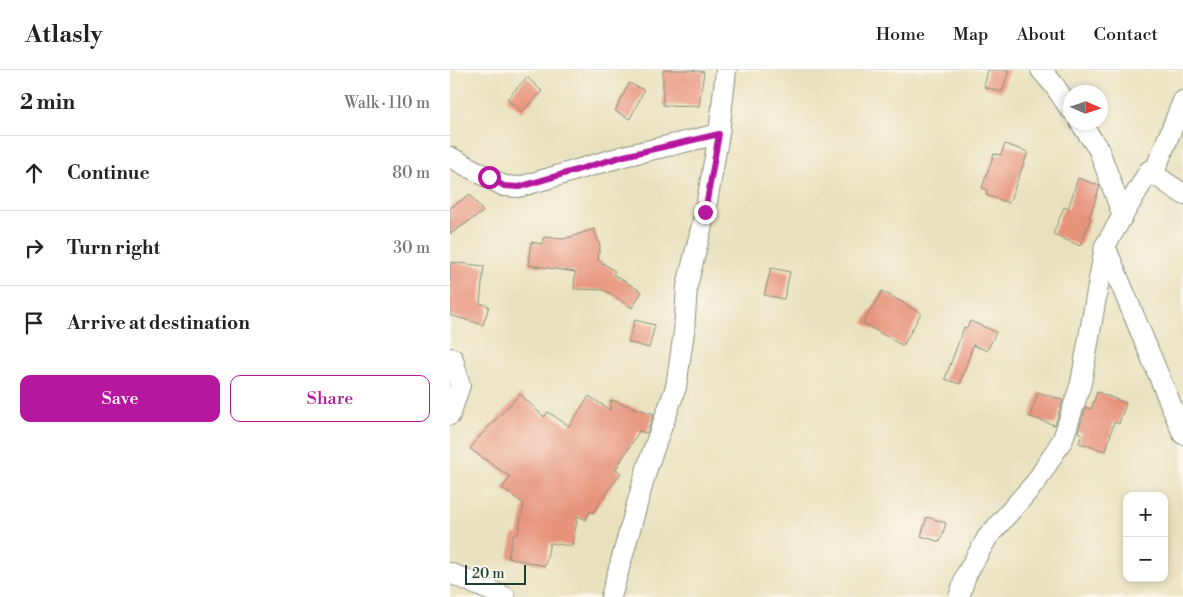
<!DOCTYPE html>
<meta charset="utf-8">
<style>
:root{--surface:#fff;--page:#f6f6f6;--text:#222;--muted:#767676;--line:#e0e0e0;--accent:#b5179e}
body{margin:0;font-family:"Libre Bodoni",serif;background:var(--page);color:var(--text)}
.controls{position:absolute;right:15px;bottom:15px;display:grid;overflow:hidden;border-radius:10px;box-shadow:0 2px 8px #0003}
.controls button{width:45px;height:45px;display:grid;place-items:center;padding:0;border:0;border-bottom:1px solid var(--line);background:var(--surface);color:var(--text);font:25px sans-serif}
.compass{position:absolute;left:613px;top:15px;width:45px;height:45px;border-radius:50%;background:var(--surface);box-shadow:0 2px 8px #0003;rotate:93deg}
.scale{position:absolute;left:15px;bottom:12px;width:61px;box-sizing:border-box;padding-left:5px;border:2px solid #1f3d34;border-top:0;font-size:14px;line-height:18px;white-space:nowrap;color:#1f3d34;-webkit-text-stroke:4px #fbf7ec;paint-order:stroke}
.stop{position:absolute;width:15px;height:15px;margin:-11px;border:4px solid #b5179e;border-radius:50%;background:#fff}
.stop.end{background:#b5179e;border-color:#fff;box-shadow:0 1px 5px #0008}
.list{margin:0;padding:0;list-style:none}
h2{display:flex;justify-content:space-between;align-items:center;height:65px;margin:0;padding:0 20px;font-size:21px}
h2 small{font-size:16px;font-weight:400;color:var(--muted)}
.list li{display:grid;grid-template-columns:32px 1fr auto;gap:15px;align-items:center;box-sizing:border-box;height:75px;padding:0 20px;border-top:1px solid var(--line)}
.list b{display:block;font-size:19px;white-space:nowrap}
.list em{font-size:16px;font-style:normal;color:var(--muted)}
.actions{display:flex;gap:10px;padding:15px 20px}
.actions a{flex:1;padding:11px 0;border:1px solid var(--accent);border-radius:10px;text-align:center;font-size:18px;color:var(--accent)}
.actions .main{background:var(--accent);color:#fff}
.icon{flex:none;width:28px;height:28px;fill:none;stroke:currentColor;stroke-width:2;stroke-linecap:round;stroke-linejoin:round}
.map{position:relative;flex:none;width:733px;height:527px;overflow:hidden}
header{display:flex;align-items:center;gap:30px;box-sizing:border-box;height:70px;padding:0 25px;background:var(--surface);border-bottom:1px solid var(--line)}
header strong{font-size:24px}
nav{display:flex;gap:28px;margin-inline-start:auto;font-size:18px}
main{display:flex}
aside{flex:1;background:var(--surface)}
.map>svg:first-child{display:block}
.building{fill:#e7927a}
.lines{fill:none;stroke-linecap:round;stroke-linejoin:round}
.minor-casing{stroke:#848f79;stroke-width:22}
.minor{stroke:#fff;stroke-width:20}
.route{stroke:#b5179e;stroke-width:6}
</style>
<header>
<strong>Atlasly</strong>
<nav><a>Home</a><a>Map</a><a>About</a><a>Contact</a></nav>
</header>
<main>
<aside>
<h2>2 min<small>Walk · 110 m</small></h2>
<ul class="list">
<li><svg class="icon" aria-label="ahead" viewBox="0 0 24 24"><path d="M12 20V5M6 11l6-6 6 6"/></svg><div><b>Continue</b></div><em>80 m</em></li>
<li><svg class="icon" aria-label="right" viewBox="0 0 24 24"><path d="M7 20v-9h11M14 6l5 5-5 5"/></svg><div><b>Turn right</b></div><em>30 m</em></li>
<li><svg class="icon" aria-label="arrive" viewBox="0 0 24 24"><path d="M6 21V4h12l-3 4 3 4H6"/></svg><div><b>Arrive at destination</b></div></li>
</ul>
<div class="actions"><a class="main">Save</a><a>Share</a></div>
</aside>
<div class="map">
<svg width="733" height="527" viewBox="0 0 733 527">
<rect width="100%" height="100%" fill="#fbf7ec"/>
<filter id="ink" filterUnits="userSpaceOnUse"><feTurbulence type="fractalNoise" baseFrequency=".02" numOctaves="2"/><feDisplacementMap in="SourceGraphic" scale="10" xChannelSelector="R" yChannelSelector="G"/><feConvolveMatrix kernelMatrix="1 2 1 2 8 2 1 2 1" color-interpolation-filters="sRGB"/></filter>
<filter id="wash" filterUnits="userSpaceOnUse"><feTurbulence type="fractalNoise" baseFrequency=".0096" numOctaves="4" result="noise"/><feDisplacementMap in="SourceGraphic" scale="20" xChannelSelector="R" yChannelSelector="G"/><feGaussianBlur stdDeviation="1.12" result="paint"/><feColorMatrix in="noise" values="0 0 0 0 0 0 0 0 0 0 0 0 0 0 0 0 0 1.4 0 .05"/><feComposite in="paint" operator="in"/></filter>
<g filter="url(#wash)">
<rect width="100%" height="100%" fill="#e9e1be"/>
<g id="blocks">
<g class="building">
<polygon points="213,0 240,0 254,2 249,36 213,35"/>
<polygon points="538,0 559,0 552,22 534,17"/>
<polygon points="77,7 92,21 72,42 57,29"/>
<polygon points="179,13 194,20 180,49 165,41"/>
<polygon points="555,74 578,82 559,133 536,125 537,120 532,118 544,84 551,85"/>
<polygon points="628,108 650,116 639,148 641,148 630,176 603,164 614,137 618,139"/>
<polygon points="20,124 33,142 0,164 0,138"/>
<polygon points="144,159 150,176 148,190 165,201 163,204 192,222 182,238 154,220 124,219 125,202 78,195 81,172 92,174 94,167 114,169"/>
<polygon points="0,192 34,196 30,233 39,236 33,255 0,245"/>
<polygon points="321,198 340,202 334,229 314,225"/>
<polygon points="432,221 471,243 453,276 413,253"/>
<polygon points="185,250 205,255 199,278 178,272"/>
<polygon points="520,251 546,262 537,281 523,275 510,314 495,309 514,257 517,258"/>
<polygon points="588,322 613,330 605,355 580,347"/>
<polygon points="647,322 676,333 669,354 664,352 656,381 629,373 632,364 628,362 636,337 641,339"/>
<polygon points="70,324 94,347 98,342 119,356 139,326 160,340 161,330 204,344 197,363 189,361 166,399 171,403 143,443 140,441 136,450 128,446 122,476 100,473 95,496 58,488 63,464 68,464 74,434 52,418 60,407 20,379 30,366"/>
<polygon points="477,447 496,453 490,472 471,466"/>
</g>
</g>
</g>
<g filter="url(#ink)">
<use href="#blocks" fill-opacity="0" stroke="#848f79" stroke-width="1"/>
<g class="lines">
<defs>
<g id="minor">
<polyline points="591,0 604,15 620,39"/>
<polyline points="630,52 649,80 673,146"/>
<polyline points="0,87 54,116 69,117 174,86 269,64"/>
<polyline points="699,101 733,124"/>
<polyline points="655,176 733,364"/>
<polyline points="0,288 3,289 10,315 0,345"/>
<polyline points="0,503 55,527"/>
<polyline points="161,527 198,395 226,317 234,262 237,216 255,143 269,64 276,0"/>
<polyline points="509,527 516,505 537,468 556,446 586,412 613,369 631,313 655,176 699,101 705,100 733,31"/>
</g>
</defs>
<use href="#minor" class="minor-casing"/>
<use href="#minor" class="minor"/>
</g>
</g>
<g class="lines" filter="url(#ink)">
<polyline class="route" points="39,107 54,116 69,117 174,86 269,64 255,142"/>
</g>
</svg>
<div class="controls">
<button>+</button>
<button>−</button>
</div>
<svg class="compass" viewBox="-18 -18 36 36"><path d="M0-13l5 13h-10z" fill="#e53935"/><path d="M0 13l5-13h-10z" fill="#767676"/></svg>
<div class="scale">20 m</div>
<div class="stop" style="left:39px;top:107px"></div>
<div class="stop end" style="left:255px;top:142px"></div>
</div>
</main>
